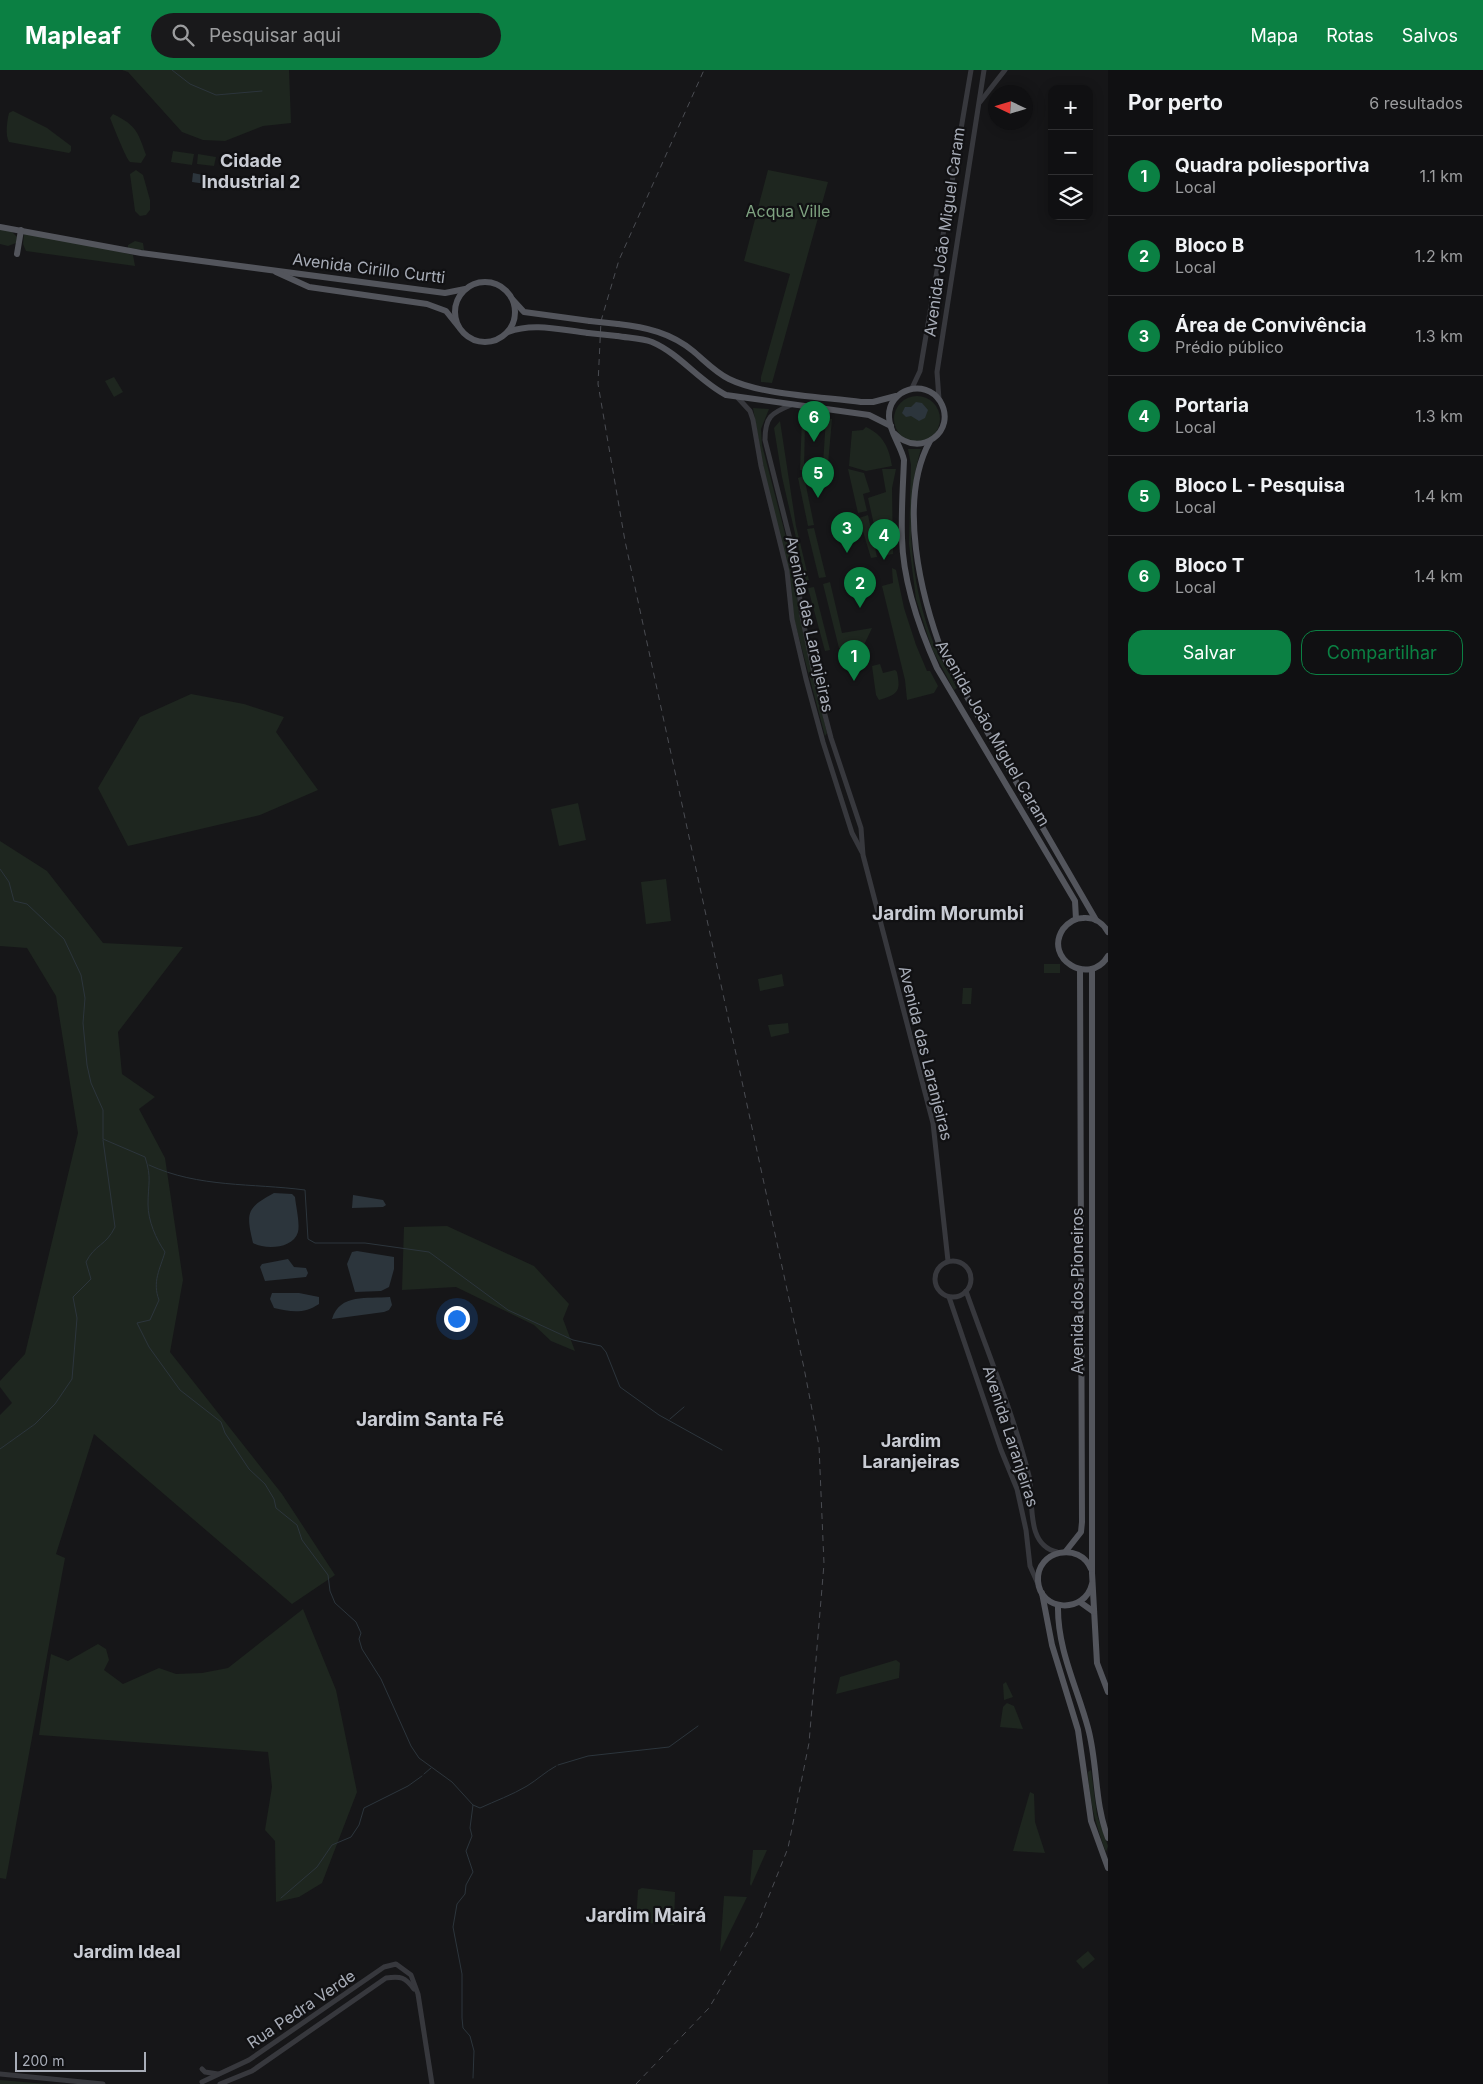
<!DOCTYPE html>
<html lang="pt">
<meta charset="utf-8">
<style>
:root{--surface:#101012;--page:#19191b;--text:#f1f3f6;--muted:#9c9d9f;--line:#303032;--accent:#0b8043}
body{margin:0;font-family:Inter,sans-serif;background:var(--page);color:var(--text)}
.controls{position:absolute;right:15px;top:15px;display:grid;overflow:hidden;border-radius:10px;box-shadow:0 2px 12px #0003}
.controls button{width:45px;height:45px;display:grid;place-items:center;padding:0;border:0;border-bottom:1px solid var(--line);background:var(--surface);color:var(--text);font:25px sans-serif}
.compass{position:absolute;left:988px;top:15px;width:45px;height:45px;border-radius:50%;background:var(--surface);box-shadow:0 2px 12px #0003;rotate:274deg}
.scale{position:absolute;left:15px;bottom:12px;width:131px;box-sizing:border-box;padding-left:5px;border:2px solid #a8adb8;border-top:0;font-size:14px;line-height:18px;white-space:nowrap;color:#a8adb8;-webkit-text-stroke:4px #111113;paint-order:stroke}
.you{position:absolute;left:456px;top:1248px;width:18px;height:18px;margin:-12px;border:4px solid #fff;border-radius:50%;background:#1a73e8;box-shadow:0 0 0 8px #1a73e833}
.badge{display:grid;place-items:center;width:32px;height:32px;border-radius:50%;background:var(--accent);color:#fff;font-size:16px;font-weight:700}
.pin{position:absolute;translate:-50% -41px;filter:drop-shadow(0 1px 2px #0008)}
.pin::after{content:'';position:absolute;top:26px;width:18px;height:15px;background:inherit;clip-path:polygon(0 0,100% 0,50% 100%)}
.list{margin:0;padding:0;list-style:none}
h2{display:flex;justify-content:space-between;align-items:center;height:65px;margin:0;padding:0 20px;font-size:21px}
h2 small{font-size:16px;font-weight:400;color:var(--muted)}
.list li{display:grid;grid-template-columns:32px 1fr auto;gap:15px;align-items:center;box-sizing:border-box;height:80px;padding:0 20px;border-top:1px solid var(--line)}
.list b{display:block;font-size:19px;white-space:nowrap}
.list p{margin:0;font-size:16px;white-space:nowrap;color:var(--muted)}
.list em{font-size:16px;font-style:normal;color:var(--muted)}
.actions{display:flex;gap:10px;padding:15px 20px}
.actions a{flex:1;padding:11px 0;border:1px solid var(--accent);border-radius:15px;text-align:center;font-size:18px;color:var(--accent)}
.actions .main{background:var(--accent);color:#fff}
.icon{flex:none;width:28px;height:28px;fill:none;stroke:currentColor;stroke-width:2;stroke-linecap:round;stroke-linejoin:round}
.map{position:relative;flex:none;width:1108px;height:2014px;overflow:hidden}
header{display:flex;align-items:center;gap:30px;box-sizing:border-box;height:70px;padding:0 25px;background:var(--accent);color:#fff}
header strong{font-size:24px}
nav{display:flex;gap:28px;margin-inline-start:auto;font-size:18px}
.search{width:350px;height:45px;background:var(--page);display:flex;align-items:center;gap:12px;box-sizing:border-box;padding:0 18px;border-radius:28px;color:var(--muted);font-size:19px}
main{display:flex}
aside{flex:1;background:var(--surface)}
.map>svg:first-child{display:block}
.green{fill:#1e261f}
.water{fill:#2c353c}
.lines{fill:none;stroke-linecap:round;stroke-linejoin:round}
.stream{stroke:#2c353c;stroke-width:1}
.minor{stroke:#37383d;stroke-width:5}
.major{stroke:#53555c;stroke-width:6}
.rail{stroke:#4a4c52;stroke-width:1;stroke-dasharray:6 5;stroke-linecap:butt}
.major-bridge{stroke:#53555c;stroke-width:6}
.labels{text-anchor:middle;stroke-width:4.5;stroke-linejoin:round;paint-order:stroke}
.park-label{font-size:16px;fill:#7fa381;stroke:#111113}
.street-label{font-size:16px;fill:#a8adb8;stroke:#111113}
.neighbourhood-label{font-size:18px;font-weight:bold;fill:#c9ccd4;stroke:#111113}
.quarter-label{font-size:19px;font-weight:bold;fill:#c9ccd4;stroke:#111113}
</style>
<header>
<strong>Mapleaf</strong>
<div class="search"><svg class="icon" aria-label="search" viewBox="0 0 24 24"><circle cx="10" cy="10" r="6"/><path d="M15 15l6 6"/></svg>Pesquisar aqui</div>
<nav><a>Mapa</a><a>Rotas</a><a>Salvos</a></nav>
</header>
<main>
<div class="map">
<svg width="1108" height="2014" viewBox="0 0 1108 2014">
<rect width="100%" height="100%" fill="#161618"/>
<g class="green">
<polygon points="122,0 289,0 291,53 263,56 225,71 203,70 182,62 128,2"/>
<path d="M13,41l34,17 24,18v5l-2,2 -60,-11c-4,-7 -2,-21 0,-29z"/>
<path d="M113,44c23,11 25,18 33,41l-5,8 -11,-1c-4,-3 -17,-37 -20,-44z"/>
<polygon points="173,81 194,84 192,95 171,92"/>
<polygon points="198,84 216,87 214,96 197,94"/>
<polygon points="136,100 143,105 150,130 150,140 146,145 140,146 135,141 130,104"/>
<polygon points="768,100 828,112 772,313 761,312 761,307 790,204 744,191"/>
<polygon points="0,158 11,161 17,167 16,173 8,176 0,174"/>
<polygon points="24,164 68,170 133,185 135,196 26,181 23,174"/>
<polygon points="135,171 143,173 144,180 128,178 128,175"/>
<polygon points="114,307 123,322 114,327 105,311"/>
<circle cx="917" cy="349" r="23"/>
<polygon points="753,338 769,339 761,359 762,375 792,490 799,544 827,663 825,666 794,549 789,501 766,413"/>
<polygon points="802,347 805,348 805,353 804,400 800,400"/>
<polygon points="826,348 832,349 828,394 823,394"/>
<polygon points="780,351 796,456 809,510 806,511 782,407 774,358"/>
<path d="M866,357c17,8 23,20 26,39l-26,5 -17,-5 3,-35 11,-1z"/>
<path d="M908,379h13c-19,62 -10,147 18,206 5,11 13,22 18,33l-3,2 -22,-41 -16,-50 -7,-55 2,-79z"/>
<polygon points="848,399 864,403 870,422 863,424 867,441 858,443"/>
<polygon points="882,399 896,399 892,418 893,484 887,485 884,476 879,477 868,428 886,422"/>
<polygon points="804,406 814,455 808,456 798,408"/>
<polygon points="868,445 877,487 871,488 859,448"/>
<polygon points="814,458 826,507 819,508 807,459"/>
<polygon points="892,498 896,500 904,538 916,575 927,601 930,601 938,616 934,623 907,630 905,610 882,516 893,513"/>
<polygon points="830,512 842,563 872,558 863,577 839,578 823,514"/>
<polygon points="814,517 830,580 825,581 808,518"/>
<path d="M880,594l3,9 12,-3 2,2c4,20 1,22 -18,28l-3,-5 -4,-29z"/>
<polygon points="191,624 244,634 284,647 276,662 318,720 260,745 128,776 98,718 140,647"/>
<polygon points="578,733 586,770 559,776 551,739"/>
<polygon points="0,771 47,801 103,873 183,877 118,962 122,1004 155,1027 139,1039 165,1088 183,1210 170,1282 282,1424 335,1505 292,1534 94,1364 56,1484 65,1488 6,1809 0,1808 0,1345 12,1333 0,1317 0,1311 25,1284 78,1063 56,926 27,878 0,876"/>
<polygon points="666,809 671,851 646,854 641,812"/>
<rect x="1044" y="894" width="16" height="9"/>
<polygon points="782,904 784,916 760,921 758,909"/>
<polygon points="963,918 972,918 971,934 962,934"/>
<polygon points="788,953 789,963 771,967 768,955"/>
<polygon points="447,1156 534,1196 569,1234 563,1249 575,1281 551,1271 534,1255 456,1217 402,1220 404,1157"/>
<polygon points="303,1539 336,1620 357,1722 322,1813 299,1827 276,1832 275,1771 265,1760 272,1717 268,1682 39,1665 51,1584 68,1591 98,1574 106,1579 109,1590 104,1600 123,1614 159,1598 176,1604 202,1603 228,1598"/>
<polygon points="896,1590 900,1593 899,1608 836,1624 840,1607"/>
<polygon points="1006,1612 1013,1627 1004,1630 1003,1614"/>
<polygon points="1007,1633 1014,1636 1023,1659 1000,1657 1003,1637"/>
<path d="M1091,1700l6,45 11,31 -2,6c-10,-26 -17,-52 -18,-80z"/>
<polygon points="1030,1722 1034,1724 1035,1752 1045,1783 1013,1781"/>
<polygon points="753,1780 767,1780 751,1816 750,1814"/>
<polygon points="642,1818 675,1822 674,1855 636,1852 638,1820"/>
<polygon points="724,1826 747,1827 720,1882"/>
<polygon points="1088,1881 1095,1889 1083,1899 1076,1891"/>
<polygon points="0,2010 47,2014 0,2014"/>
</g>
<g class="water">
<polygon points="193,103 208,106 206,114 192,112"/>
<polygon points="916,332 922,333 928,340 925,348 919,351 911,346 906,347 902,343 905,337 911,337"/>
<path d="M274,1123l18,1 3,3c1,10 5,26 3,35 -5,17 -33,18 -45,11 -7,-30 -7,-35 21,-50z"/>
<polygon points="353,1125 383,1130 386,1135 383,1137 352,1138"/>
<polygon points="357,1181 394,1187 394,1199 389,1217 381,1221 355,1222 347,1194 352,1182"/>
<polygon points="288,1189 294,1197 306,1198 308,1203 306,1207 265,1211 260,1197 262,1194"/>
<path d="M272,1223h27l20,4v7c-15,10 -28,8 -45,4l-4,-9z"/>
<path d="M390,1227l2,8 -3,5 -5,2 -52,7c8,-26 35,-20 58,-22z"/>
</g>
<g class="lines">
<g class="stream">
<polyline points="172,0 190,14 216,25 262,21"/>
<path d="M0,799l9,13 5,19 13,3 37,35 17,36 4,23 -2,25 4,42 4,18 12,27v29l42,18c7,21 3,27 3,47 0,17 8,35 17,48 -5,17 -13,30 -6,48l-9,20 -13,3 12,24 31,43 41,32 4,11 24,36 16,15 9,15 2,9 21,17 5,15 26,35 2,16 5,12 21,19 5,11 -2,6 3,10 19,30 30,67 8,12 33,24 21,23 -3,23 2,8 -6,15 7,21 -7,13 -1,9 -8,10 -4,23 9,47v44l1,10 7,8 4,15 -1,27"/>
<path d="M149,1095c50,23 103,18 156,25l3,49 7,4h50l64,9 79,58 65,30 28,6 5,6 14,35 39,28 63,35"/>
<polyline points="670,1349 684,1337"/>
<path d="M0,1379l35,-25 20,-20 17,-25 5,-61 -4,-21 18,-18 -5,-17c9,-18 20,-16 29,-35l-12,-87"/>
<polyline points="558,1695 588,1686 669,1677 698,1656"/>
<polyline points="424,1704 431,1698"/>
<path d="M473,1735l7,3c15,-7 32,-13 47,-22 10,-6 18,-14 29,-20"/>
<polyline points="281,1828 317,1797 332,1775 351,1767 359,1755 364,1738 408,1716 422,1706"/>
</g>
<g class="minor">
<polyline points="980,32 1005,0"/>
<polyline points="912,318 920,301 971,0"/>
<polyline points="738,328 750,341 753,350 761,396 787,501 792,549 806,609 823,672 852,763 862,782"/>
<polyline points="939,329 937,302 984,0"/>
<path d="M791,335c-20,8 -26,12 -26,35l30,119 7,57 12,57 17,65 30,90 2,27 70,268 15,138"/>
<circle cx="953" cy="1209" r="18"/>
<path d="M966,1221c21,60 48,124 63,185 5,25 -4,69 28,76"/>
<polyline points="949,1227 1001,1380 1017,1419 1026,1460 1030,1496 1038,1514"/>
<polyline points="202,1999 205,2002 218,2004"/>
<polyline points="0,2004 103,2014"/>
<polyline points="202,2012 249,1990 384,1897 396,1894 411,1905 418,1924 432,2014"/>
<path d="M220,2014l32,-13 134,-93c15,-2 19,-1 28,11"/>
</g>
<g class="major">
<polyline points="0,157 141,183 445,223 465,219"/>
<polyline points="17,184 21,160"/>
<polyline points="276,202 309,217 427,234 446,241 458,256"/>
<circle cx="485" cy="242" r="30"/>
<polyline points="513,230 524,242 590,251"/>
<path d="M618,254c28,3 53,9 75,27 12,10 22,21 36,28 32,16 95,18 132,23h12l23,-6"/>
<path d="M508,262c25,-10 53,-2 80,1"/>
<path d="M617,266c12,2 24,2 35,6 28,12 47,39 74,53l143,20 22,11"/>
<path d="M895,364c25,25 63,-3 45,-33 -15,-23 -52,-12 -51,16 0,14 12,29 15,43 -1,26 -3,52 -2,78 1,44 17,90 35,130l138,233 1,18"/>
<path d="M930,371c-33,60 -9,156 14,216l152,263"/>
<path d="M1108,862c-5,-9 -14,-15 -25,-14 -8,0 -15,5 -20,11 -20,30 27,58 45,27"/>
<polyline points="1092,899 1092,1503 1097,1593 1108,1622"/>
<polyline points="1066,1481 1081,1462 1082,1452 1080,900"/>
<path d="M1091,1499c-11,-28 -55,-19 -53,12 2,31 47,33 54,3"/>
<polyline points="1042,1523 1052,1575 1078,1660 1091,1751 1108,1798"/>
<polyline points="1080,1532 1094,1542"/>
<path d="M1058,1535c-1,44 19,82 30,123 10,37 6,74 20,110"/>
</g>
<polyline class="rail" points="636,2014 709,1938 757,1856 788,1778 809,1673 824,1494 819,1376 804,1298 625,471 598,314 601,251 619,190 704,0"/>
<g class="major-bridge">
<polyline points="590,251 618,254"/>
<polyline points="588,263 617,266"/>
</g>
</g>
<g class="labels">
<g class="park-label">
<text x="788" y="147">Acqua Ville</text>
</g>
<g class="street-label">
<text transform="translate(944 162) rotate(-82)" y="6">Avenida João Miguel Caram</text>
<text transform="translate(369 198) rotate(7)" y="6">Avenida Cirillo Curtti</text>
<text transform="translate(810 554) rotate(78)" y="6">Avenida das Laranjeiras</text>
<text transform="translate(993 663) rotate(60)" y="6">Avenida João Miguel Caram</text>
<text transform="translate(926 983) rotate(76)" y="6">Avenida das Laranjeiras</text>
<text transform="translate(1077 1221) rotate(-90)" y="6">Avenida dos Pioneiros</text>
<text transform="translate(1011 1366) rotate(72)" y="6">Avenida Laranjeiras</text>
<text transform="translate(301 1939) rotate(-34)" y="6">Rua Pedra Verde</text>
</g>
<g class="neighbourhood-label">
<text x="251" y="97">Cidade<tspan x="251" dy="21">Industrial 2</tspan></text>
<text x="911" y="1377">Jardim<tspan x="911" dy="21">Laranjeiras</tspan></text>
<text x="127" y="1888">Jardim Ideal</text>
</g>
<g class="quarter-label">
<text x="948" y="850">Jardim Morumbi</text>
<text x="430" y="1356">Jardim Santa Fé</text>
<text x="646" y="1852">Jardim Mairá</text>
</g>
</g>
</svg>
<div class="controls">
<button>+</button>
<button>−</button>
<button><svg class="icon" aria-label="layers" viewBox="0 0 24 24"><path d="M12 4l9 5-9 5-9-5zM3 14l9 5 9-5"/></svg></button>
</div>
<svg class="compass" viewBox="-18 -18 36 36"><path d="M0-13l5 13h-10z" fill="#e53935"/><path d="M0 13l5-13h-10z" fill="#9c9d9f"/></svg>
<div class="scale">200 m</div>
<div class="you"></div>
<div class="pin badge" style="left:854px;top:611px">1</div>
<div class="pin badge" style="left:860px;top:538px">2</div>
<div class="pin badge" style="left:847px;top:483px">3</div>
<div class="pin badge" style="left:884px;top:490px">4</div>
<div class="pin badge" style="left:818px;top:428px">5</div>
<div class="pin badge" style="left:814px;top:372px">6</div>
</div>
<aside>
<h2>Por perto<small>6 resultados</small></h2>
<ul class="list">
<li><span class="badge">1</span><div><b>Quadra poliesportiva</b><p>Local</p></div><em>1.1 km</em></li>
<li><span class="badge">2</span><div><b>Bloco B</b><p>Local</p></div><em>1.2 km</em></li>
<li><span class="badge">3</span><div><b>Área de Convivência</b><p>Prédio público</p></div><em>1.3 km</em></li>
<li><span class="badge">4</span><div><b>Portaria</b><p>Local</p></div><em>1.3 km</em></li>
<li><span class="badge">5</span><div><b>Bloco L - Pesquisa</b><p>Local</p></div><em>1.4 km</em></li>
<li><span class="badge">6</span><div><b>Bloco T</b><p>Local</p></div><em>1.4 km</em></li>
</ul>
<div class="actions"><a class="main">Salvar</a><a>Compartilhar</a></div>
</aside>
</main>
